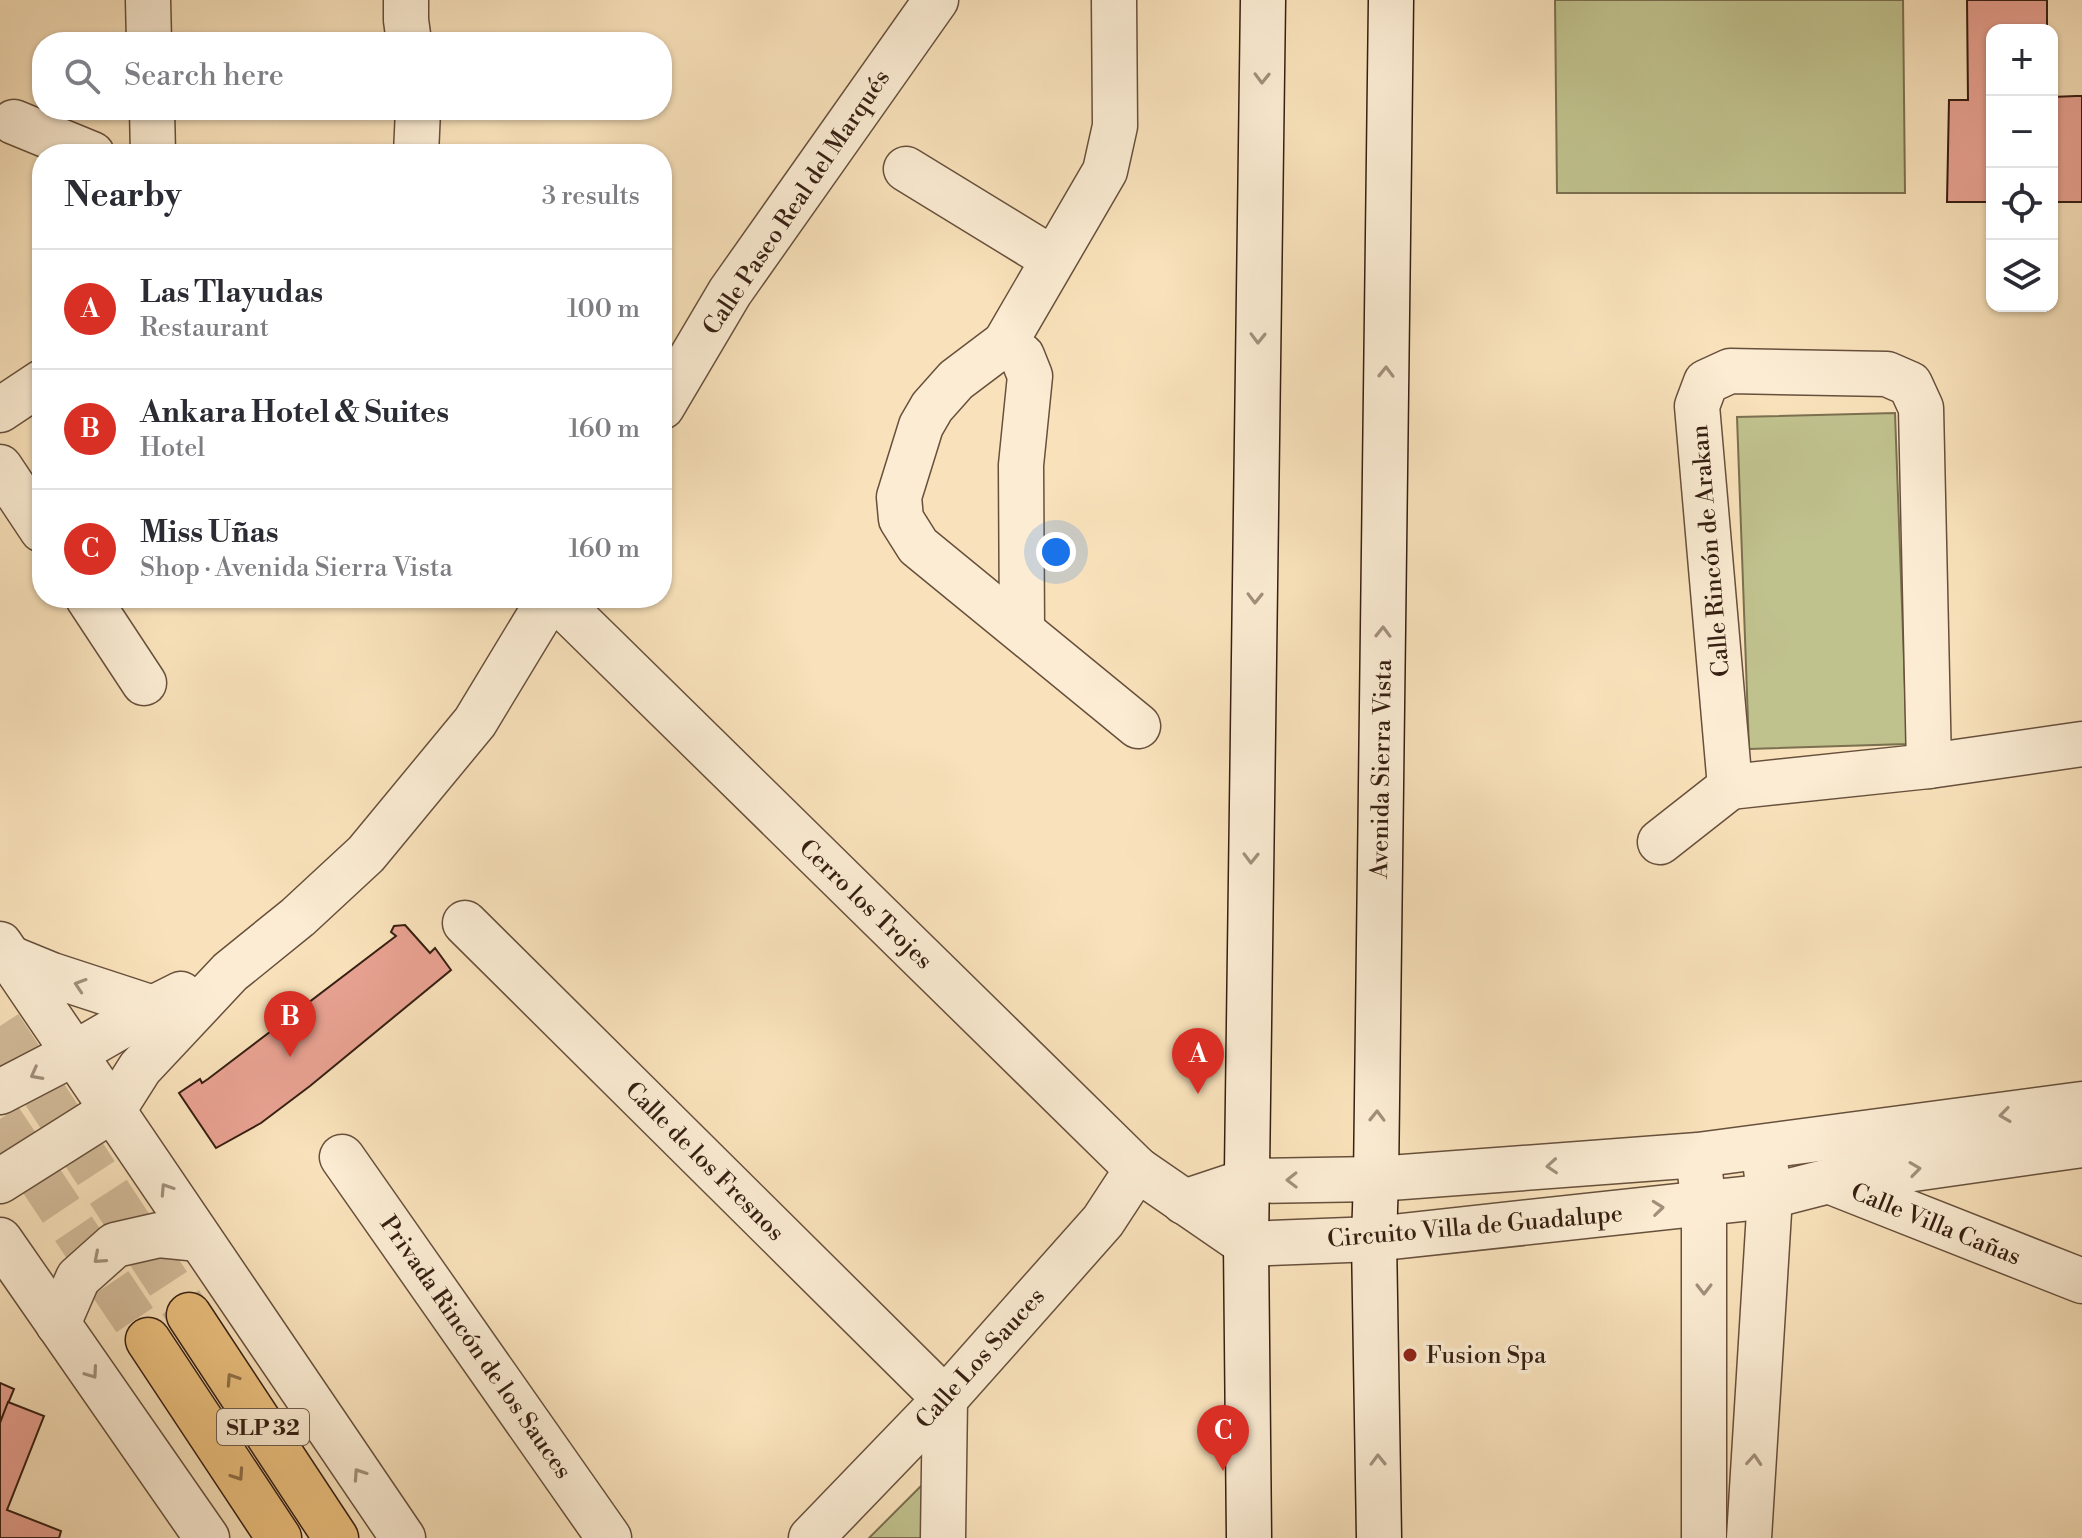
<!DOCTYPE html>
<meta charset="utf-8">
<style>
:root{--surface:#fff;--page:#f7f7f7;--text:#2b2b33;--muted:#7c7c81;--line:#e1e1e2;--accent:#d93025}
body{margin:0;font-family:"Libre Bodoni",serif;background:var(--page);color:var(--text)}
.controls{position:absolute;right:24px;top:24px;display:grid;overflow:hidden;border-radius:16px;box-shadow:0 2px 6px #0004}
.controls button{width:72px;height:72px;display:grid;place-items:center;padding:0;border:0;border-bottom:2px solid var(--line);background:var(--surface);color:var(--text);font:40px sans-serif}
.you{position:absolute;left:1056px;top:552px;width:28px;height:28px;margin:-20px;border:6px solid #fff;border-radius:50%;background:#1a73e8;box-shadow:0 0 0 12px #1a73e833}
.badge{display:grid;place-items:center;width:52px;height:52px;border-radius:50%;background:var(--accent);color:#fff;font-size:26px;font-weight:700}
.pin{position:absolute;translate:-50% -66px;filter:drop-shadow(0 2px 4px #0008)}
.pin::after{content:'';position:absolute;top:42px;width:28px;height:24px;background:inherit;clip-path:polygon(0 0,100% 0,50% 100%)}
.list{margin:0;padding:0;list-style:none}
h2{display:flex;justify-content:space-between;align-items:center;height:104px;margin:0;padding:0 32px;font-size:34px}
h2 small{font-size:26px;font-weight:400;color:var(--muted)}
.list li{display:grid;grid-template-columns:52px 1fr auto;gap:24px;align-items:center;box-sizing:border-box;height:120px;padding:0 32px;border-top:2px solid var(--line)}
.list b{display:block;font-size:30px;white-space:nowrap}
.list p{margin:0;font-size:26px;white-space:nowrap;color:var(--muted)}
.list em{font-size:26px;font-style:normal;color:var(--muted)}
.icon{flex:none;width:44px;height:44px;fill:none;stroke:currentColor;stroke-width:2;stroke-linecap:round;stroke-linejoin:round}
.map{position:relative;flex:none;width:2082px;height:1538px;overflow:hidden}
.search{position:absolute;background:var(--surface);box-shadow:0 2px 6px #0004;left:32px;top:32px;width:640px;height:88px;display:flex;align-items:center;gap:20px;box-sizing:border-box;padding:0 28px;border-radius:32px;color:var(--muted);font-size:30px}
.panel{position:absolute;background:var(--surface);box-shadow:0 2px 6px #0004;left:32px;top:144px;width:640px;height:464px;border-radius:32px}
.map>svg:first-child{display:block}
.green{fill:#c0c28e;stroke:#7b7050;stroke-width:2}
.building{fill:#e9a292;stroke:#361f12;stroke-width:2}
.lines{fill:none;stroke-linecap:round;stroke-linejoin:round}
.primary-tunnel{stroke:#d2bb99;stroke-width:44;stroke-dasharray:44 22;stroke-linecap:butt}
.minor-casing{stroke:#67503c;stroke-width:47}
.tertiary-casing{stroke:#67503c;stroke-width:47}
.secondary-casing{stroke:#361f12;stroke-width:47}
.primary-casing{stroke:#361f12;stroke-width:47}
.minor{stroke:#fbecd3;stroke-width:44}
.tertiary{stroke:#fbecd3;stroke-width:44}
.secondary{stroke:#fbecd3;stroke-width:44}
.primary{stroke:#ecc17e;stroke-width:44}
.oneway{stroke:#a2907c}
.oneway2{stroke:#917048}
.poi-dot{fill:#8f2418;stroke:#fbecd3;stroke-width:3}
.labels{text-anchor:middle;stroke-width:7;stroke-linejoin:round;paint-order:stroke}
.shield{fill:#fbecd3;stroke:#715c4c;stroke-width:2}
.shield-label{font-size:22px;font-weight:bold;fill:#361f12}
.street-label{font-size:24px;fill:#361f12;stroke:#fbecd3}
.poi-label{font-size:24px;fill:#361f12;stroke:#fbecd3;text-anchor:start}
</style>
<div class="map">
<svg width="2082" height="1538" viewBox="0 0 2082 1538">
<rect width="100%" height="100%" fill="#f9e2bb"/>
<filter id="stains"><feTurbulence type="fractalNoise" baseFrequency=".0025" numOctaves="4"/><feColorMatrix values="0 0 0 0 .2 0 0 0 0 .09 0 0 0 0 .02 0 0 0 .5 -.17"/></filter>
<radialGradient id="worn" r=".72"><stop offset=".6" stop-color="#630" stop-opacity="0"/><stop offset="1" stop-color="#630" stop-opacity=".3"/></radialGradient>
<g class="green">
<polygon points="1555,0 1903,0 1905,193 1557,193"/>
<polygon points="1895,413 1907,744 1749,749 1737,417"/>
<polygon points="926,1481 926,1538 869,1538"/>
</g>
<g class="building">
<polygon points="1967,0 2047,0 2047,30 1992,30 1992,202 1947,202 1949,100 1968,100"/>
<polygon points="2076,96 2082,96 2082,202 2052,202 2052,97"/>
<polygon points="405,925 430,953 435,948 451,970 310,1086 261,1123 216,1148 179,1093 200,1079 202,1083 208,1079 396,936 391,932 394,926"/>
<polygon points="0,1383 14,1389 0,1423"/>
<polygon points="8,1402 44,1416 7,1510 61,1531 59,1538 0,1538 0,1423"/>
</g>
<g class="lines">
<g class="primary-tunnel">
<polyline points="0,1026 189,1315"/>
<polyline points="0,1119 148,1340"/>
</g>
<defs>
<g id="minor">
<polyline points="148,0 149,42"/>
<polyline points="406,0 406,20 409,42"/>
<polyline points="1114,0 1115,126 1105,171 1005,343 956,380 932,407 921,426 899,497 901,519 918,546 1138,726"/>
<polyline points="152,110 153,154"/>
<polyline points="14,122 92,154"/>
<polyline points="416,154 418,110"/>
<polyline points="906,169 1053,259"/>
<polyline points="1005,343 1022,356 1030,376 1021,465 1022,630"/>
<polyline points="662,407 730,292 936,0"/>
<polyline points="0,410 42,382"/>
<polyline points="0,467 42,530"/>
<polyline points="88,598 144,683"/>
<polyline points="555,598 1137,1169 1246,1244 1374,1239 1770,1196 1829,1181 2082,1145"/>
<polyline points="1730,787 1929,766 2082,744"/>
<polyline points="1660,842 1730,787 1697,406 1706,382 1730,371 1887,374 1910,384 1921,408 1929,766"/>
<polyline points="465,923 945,1399 943,1538"/>
<polyline points="0,1092 75,1053 153,1008 181,994"/>
<polyline points="342,1157 609,1538"/>
<polyline points="1700,1173 1704,1203 1704,1538"/>
<polyline points="0,1181 114,1109 140,1068 230,972 298,917 366,854 475,722 550,598"/>
<polyline points="1831,1182 2082,1281"/>
<polyline points="1184,1202 1247,1181 1376,1179 1698,1155 2082,1104"/>
<polyline points="811,1538 945,1399 1103,1221 1137,1169"/>
<polyline points="1749,1538 1770,1196 1766,1169"/>
</g>
<g id="tertiary">
<polyline points="0,944 403,1538"/>
<polyline points="6,961 8,957 52,975 153,1008"/>
<polyline points="0,1240 207,1538"/>
<polyline points="58,1324 78,1278 115,1245 159,1235 199,1239"/>
</g>
<g id="secondary">
<polyline points="1249,1538 1246,1244 1263,0"/>
<polyline points="1379,1538 1374,1239 1376,1179 1391,0"/>
</g>
<g id="primary">
<polyline points="189,1315 336,1538"/>
<polyline points="148,1340 279,1538"/>
</g>
</defs>
<use href="#minor" class="minor-casing"/>
<use href="#tertiary" class="tertiary-casing"/>
<use href="#secondary" class="secondary-casing"/>
<use href="#primary" class="primary-casing"/>
<use href="#minor" class="minor"/>
<use href="#tertiary" class="tertiary"/>
<use href="#secondary" class="secondary"/>
<use href="#primary" class="primary"/>
</g>
<defs><path id="oneway-chevron" d="M-2-3.5L2.5 0L-2 3.5" fill="none" stroke-width="1.6" stroke-linecap="round" stroke-linejoin="round" transform="scale(2)"/></defs>
<g class="oneway">
<use href="#oneway-chevron" transform="translate(1262 78) rotate(91)"/>
<use href="#oneway-chevron" transform="translate(1258 338) rotate(91)"/>
<use href="#oneway-chevron" transform="translate(1386 372) rotate(-89)"/>
<use href="#oneway-chevron" transform="translate(1255 598) rotate(91)"/>
<use href="#oneway-chevron" transform="translate(1383 632) rotate(-89)"/>
<use href="#oneway-chevron" transform="translate(1251 858) rotate(91)"/>
<use href="#oneway-chevron" transform="translate(80 985) rotate(-162)"/>
<use href="#oneway-chevron" transform="translate(36 1074) rotate(152)"/>
<use href="#oneway-chevron" transform="translate(2005 1115) rotate(172)"/>
<use href="#oneway-chevron" transform="translate(1377 1116) rotate(-89)"/>
<use href="#oneway-chevron" transform="translate(1552 1166) rotate(176)"/>
<use href="#oneway-chevron" transform="translate(1915 1169) rotate(-8)"/>
<use href="#oneway-chevron" transform="translate(1292 1180) rotate(179)"/>
<use href="#oneway-chevron" transform="translate(166 1189) rotate(-123)"/>
<use href="#oneway-chevron" transform="translate(1658 1208) rotate(-6)"/>
<use href="#oneway-chevron" transform="translate(99 1258) rotate(139)"/>
<use href="#oneway-chevron" transform="translate(1704 1289) rotate(90)"/>
<use href="#oneway-chevron" transform="translate(92 1373) rotate(55)"/>
<use href="#oneway-chevron" transform="translate(1378 1460) rotate(-91)"/>
<use href="#oneway-chevron" transform="translate(1754 1460) rotate(-86)"/>
<use href="#oneway-chevron" transform="translate(359 1474) rotate(-124)"/>
</g>
<g class="oneway2">
<use href="#oneway-chevron" transform="translate(232 1379) rotate(-123)"/>
<use href="#oneway-chevron" transform="translate(238 1475) rotate(56)"/>
</g>
<circle class="poi-dot" cx="1410" cy="1355" r="8"/>
<g class="labels">
<rect class="shield" x="217" y="1409" width="92" height="36" rx="6"/>
<g class="shield-label">
<text x="263" y="1435">SLP 32</text>
</g>
<g class="street-label">
<text transform="translate(796 202) rotate(-56)" y="8">Calle Paseo Real del Marqués</text>
<text transform="translate(1710 551) rotate(-95)" y="8">Calle Rincón de Arakan</text>
<text transform="translate(1381 769) rotate(-89)" y="8">Avenida Sierra Vista</text>
<text transform="translate(866 904) rotate(44)" y="8">Cerro los Trojes</text>
<text transform="translate(705 1161) rotate(45)" y="8">Calle de los Fresnos</text>
<text transform="translate(1936 1224) rotate(22)" y="8">Calle Villa Cañas</text>
<text transform="translate(1475 1226) rotate(-5)" y="8">Circuito Villa de Guadalupe</text>
<text transform="translate(476 1347) rotate(55)" y="8">Privada Rincón de los Sauces</text>
<text transform="translate(980 1358) rotate(-48)" y="8">Calle Los Sauces</text>
</g>
<g class="poi-label">
<text x="1426" y="1363">Fusion Spa</text>
</g>
</g>
<rect width="100%" height="100%" filter="url(#stains)"/>
<rect width="100%" height="100%" fill="url(#worn)"/>
</svg>
<div class="controls">
<button>+</button>
<button>−</button>
<button><svg class="icon" aria-label="locate" viewBox="0 0 24 24"><circle cx="12" cy="12" r="6"/><path d="M12 2v4M12 18v4M2 12h4M18 12h4"/></svg></button>
<button><svg class="icon" aria-label="layers" viewBox="0 0 24 24"><path d="M12 4l9 5-9 5-9-5zM3 14l9 5 9-5"/></svg></button>
</div>
<div class="you"></div>
<div class="pin badge" style="left:1198px;top:1094px">A</div>
<div class="pin badge" style="left:290px;top:1057px">B</div>
<div class="pin badge" style="left:1223px;top:1471px">C</div>
<div class="search"><svg class="icon" aria-label="search" viewBox="0 0 24 24"><circle cx="10" cy="10" r="6"/><path d="M15 15l6 6"/></svg>Search here</div>
<section class="panel">
<h2>Nearby<small>3 results</small></h2>
<ul class="list">
<li><span class="badge">A</span><div><b>Las Tlayudas</b><p>Restaurant</p></div><em>100 m</em></li>
<li><span class="badge">B</span><div><b>Ankara Hotel &amp; Suites</b><p>Hotel</p></div><em>160 m</em></li>
<li><span class="badge">C</span><div><b>Miss Uñas</b><p>Shop · Avenida Sierra Vista</p></div><em>160 m</em></li>
</ul>
</section>
</div>
